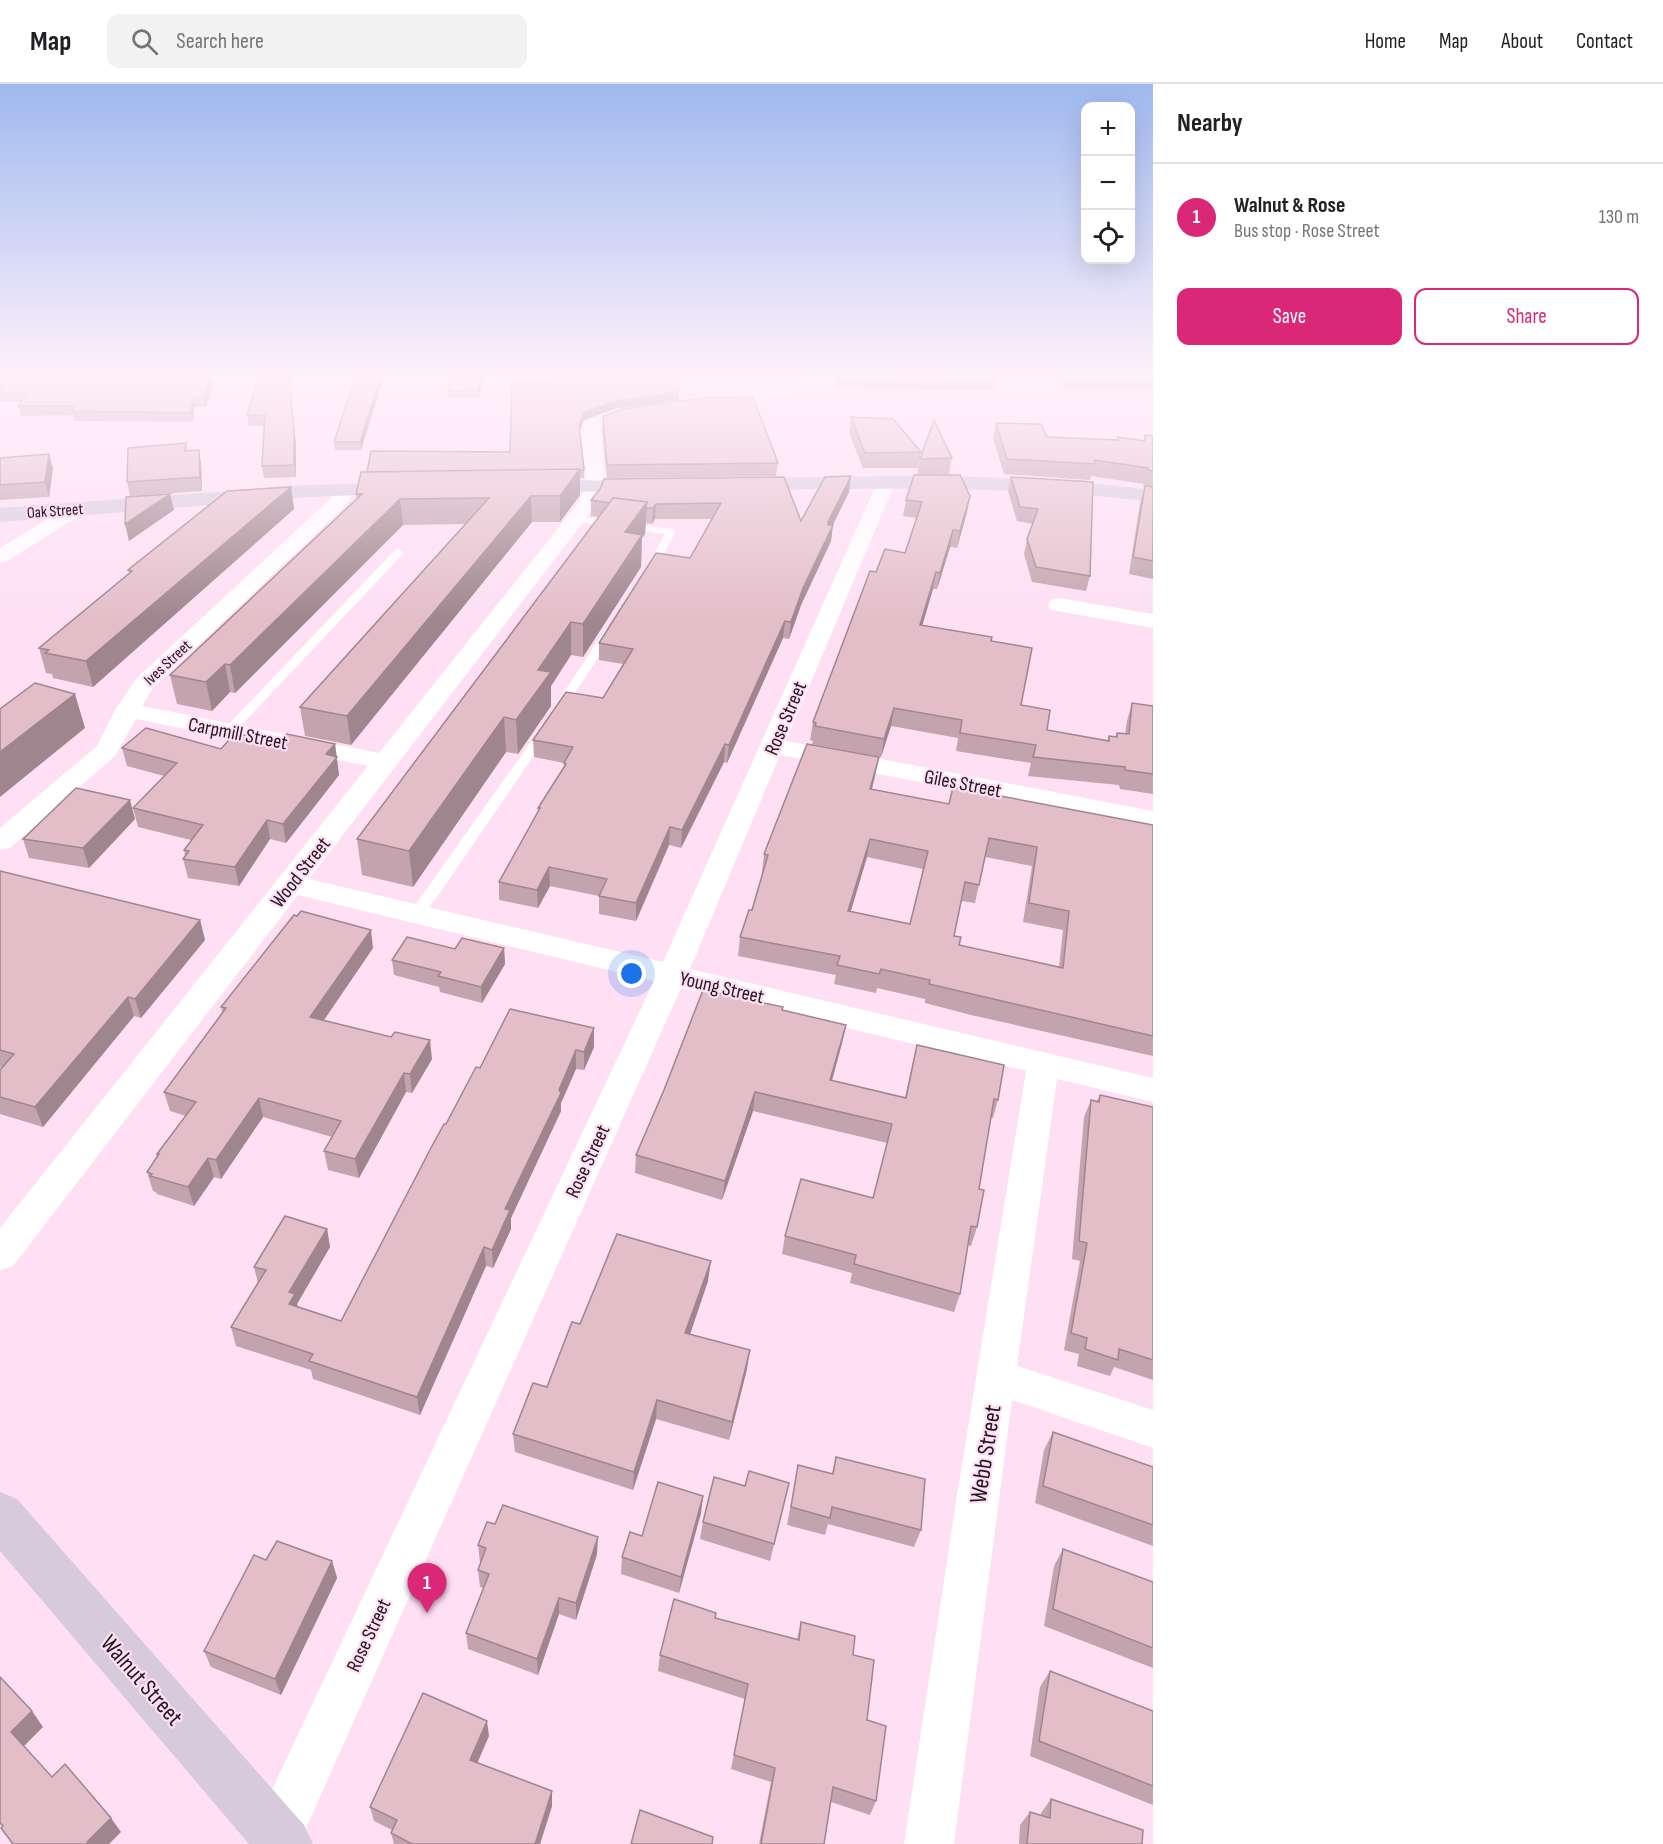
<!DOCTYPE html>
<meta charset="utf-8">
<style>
:root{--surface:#fff;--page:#f2f2f2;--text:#202124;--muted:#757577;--line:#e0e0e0;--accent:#db2777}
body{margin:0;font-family:"Sofia Sans Condensed",sans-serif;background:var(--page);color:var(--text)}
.controls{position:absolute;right:18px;top:18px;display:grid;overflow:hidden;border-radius:12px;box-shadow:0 6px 24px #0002}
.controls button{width:54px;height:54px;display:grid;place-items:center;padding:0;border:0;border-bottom:2px solid var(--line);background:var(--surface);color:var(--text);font:30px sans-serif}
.you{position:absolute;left:632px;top:890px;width:21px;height:21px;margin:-15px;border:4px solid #fff;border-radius:50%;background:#1a73e8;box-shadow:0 0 0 9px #1a73e833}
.badge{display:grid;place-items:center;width:39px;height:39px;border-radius:50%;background:var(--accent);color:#fff;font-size:20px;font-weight:700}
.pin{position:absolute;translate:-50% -50px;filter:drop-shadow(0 2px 3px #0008)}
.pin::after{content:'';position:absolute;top:32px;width:21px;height:18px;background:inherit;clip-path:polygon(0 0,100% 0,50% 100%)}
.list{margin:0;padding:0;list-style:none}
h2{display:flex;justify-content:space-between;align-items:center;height:78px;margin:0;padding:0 24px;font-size:26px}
h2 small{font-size:20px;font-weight:400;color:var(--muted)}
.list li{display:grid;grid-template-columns:39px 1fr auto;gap:18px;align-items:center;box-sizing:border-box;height:108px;padding:0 24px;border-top:2px solid var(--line)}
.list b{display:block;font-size:22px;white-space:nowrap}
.list p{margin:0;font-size:20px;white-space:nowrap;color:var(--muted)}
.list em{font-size:20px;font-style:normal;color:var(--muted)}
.actions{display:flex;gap:12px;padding:18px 24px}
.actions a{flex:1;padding:14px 0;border:2px solid var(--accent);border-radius:12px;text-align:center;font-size:21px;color:var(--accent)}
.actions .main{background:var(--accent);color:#fff}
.icon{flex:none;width:33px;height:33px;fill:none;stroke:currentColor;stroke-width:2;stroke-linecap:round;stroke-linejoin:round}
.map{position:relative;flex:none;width:1153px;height:1760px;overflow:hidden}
header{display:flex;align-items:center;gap:36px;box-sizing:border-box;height:84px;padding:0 30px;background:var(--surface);border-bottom:2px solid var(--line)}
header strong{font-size:28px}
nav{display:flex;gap:33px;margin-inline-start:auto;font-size:21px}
.search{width:420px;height:54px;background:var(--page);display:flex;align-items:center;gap:15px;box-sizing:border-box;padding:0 21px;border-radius:12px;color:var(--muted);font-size:22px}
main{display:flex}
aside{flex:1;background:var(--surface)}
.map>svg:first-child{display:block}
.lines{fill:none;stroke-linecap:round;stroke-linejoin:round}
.lane{fill:#fff;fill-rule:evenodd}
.street{fill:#fff;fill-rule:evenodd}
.secondary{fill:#d7cadc;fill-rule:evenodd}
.wall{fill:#c3a3ad;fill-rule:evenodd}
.shaded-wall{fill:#9f858d}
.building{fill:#e3bec9;stroke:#9f858d;stroke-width:1.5;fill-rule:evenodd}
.labels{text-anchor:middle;stroke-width:4.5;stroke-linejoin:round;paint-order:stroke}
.far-street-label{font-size:16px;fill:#21161e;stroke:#fedff4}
.street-label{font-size:20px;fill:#21161e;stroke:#fedff4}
.near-street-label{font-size:24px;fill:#21161e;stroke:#fedff4}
</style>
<header>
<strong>Map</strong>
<div class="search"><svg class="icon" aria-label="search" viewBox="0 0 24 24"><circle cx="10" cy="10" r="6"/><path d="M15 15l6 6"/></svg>Search here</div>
<nav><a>Home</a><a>Map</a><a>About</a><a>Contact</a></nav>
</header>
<main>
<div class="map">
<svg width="1153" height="1760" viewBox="0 0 1153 1760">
<rect width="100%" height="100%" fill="#fedff4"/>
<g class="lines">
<g class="lane">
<polygon points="575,432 671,445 676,448 655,485 650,488 645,485 665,450 571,437 571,433"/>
<polygon points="399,465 404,468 403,470 233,650 225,650 223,647 225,644 395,466"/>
<polygon points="609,545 615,548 564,626 558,630 554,629 552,626 605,546"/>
<polygon points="544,644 550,648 437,813 421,833 411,833 409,830 411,827 540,645"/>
</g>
<g class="street">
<polygon points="165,290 629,290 621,295 171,299 163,294"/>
<polygon points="823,290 847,290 845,294 804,308 708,325 702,324 699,320 702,316 708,315 800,299"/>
<polygon points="642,323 648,324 651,328 648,332 615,338 600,344 605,399 598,419 309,795 663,878 877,399 879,395 893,395 895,399 786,657 1153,727 1153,743 780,671 690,885 1153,994 1153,1018 1057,995 1017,1282 1153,1326 1153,1364 1012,1316 954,1760 904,1760 957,1411 1026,987 681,904 299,1760 256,1760 252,1751 259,1733 654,897 298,811 13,1182 0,1186 0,1144 368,682 136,635 115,672 10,764 0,766 0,744 97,662 115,626 137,594 329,416 339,402 353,402 356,406 343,424 153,604 142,622 379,669 579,418 587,399 581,349 586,337 605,329"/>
<polygon points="77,419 84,421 87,425 84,429 7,477 0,479 0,464 70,421"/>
<polygon points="1059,514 1153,530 1153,544 1051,526 1048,521 1051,516"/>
</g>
<g class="secondary">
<path d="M896,392c87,0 171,3 257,14v12c-137,-17 -273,-13 -411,-12l-7,-2 -3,-4 3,-4 7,-2z"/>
<polygon points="645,396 652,398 655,402 652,406 535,409 528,407 525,403 528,399 535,397"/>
<polygon points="402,399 409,401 413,405 409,409 309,413 0,438 0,424 309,401"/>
<polygon points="0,1408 17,1415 304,1741 313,1760 249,1760 0,1467"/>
</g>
</g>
<g class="wall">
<polygon points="1054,290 1153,290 1153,305 1064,305"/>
<polygon points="589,291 640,292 679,316 617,324 584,336 579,347 584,386 584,394 580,394 580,411 560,438 532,438 351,661 305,652 300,623 465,440 403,441 235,609 230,608 212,627 177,620 170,591 357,415 356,410 367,388 510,368 589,296"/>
<polygon points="836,295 995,296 993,306 835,304"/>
<polygon points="483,298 478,314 448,314 448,307"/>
<polygon points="382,299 361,366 335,366 334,358"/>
<polygon points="213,301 206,323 194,323 193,338 74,337 73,331 21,332 18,322 21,318 0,318 0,303"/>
<polygon points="290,302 296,360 296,393 264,394 262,382 264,342 249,342 247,331"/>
<polygon points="603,332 778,379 776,392 607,394 602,345"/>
<polygon points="851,333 921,368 918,384 863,384 849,349"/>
<polygon points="996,339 1047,353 1144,357 1145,351 1153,352 1153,495 1129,490 1140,419 1145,403 1143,403 1144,400 1091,392 1090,396 1004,390 993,354"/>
<polygon points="186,359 188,367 199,366 201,380 202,407 130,412 127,398"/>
<polygon points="0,374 53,384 49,413 0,416"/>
<polygon points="952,374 949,390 917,391 920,375"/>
<polygon points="914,391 967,428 957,464 950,463 937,505 933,505 922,542 991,557 1021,621 1047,646 1107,657 1109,652 1115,653 1117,649 1125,650 1127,637 1132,619 1153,622 1153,710 1120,705 1119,701 1028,692 1031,679 956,667 958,654 891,642 881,673 812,660 813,657 810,656 813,638 876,488 905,469 917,434 903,432 906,416"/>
<polygon points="784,393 801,437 849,408 833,441 831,457 801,521 789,555 783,554 727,679 724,678 681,764 669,761 636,837 599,830 599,812 550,802 538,824 499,816 499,798 538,728 538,724 564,684 564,679 534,673 533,656 603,614 623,580 599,576 599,559 690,474 712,435 655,435 652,440 646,439 645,450 642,454 641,483 583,573 571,571 551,602 551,622 518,670 506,668 413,803 362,791 357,755 599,433 591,432 591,416"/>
<polygon points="1011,393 1090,492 1086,507 1032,498 1024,470 1027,455 1033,440 1017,437 1008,407"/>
<polygon points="291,403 294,425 93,603 53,594 52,590 46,589 39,564 129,489 128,486"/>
<polygon points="280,658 335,660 339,691 286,759 270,755 239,802 188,794 183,775 185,772 184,766 191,756 138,743 133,724 164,692 127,682 122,664 221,665"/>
<path d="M875,692l-3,13 77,15 204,21v231l-182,-41 -46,-12v-4l-48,-11 -1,5 -42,-9 2,-9 -98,-19 2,-19 12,-27 11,-37h-1l2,-19zM867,773l56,12 -13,55 -59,-13zM985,773l47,9 -9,56 40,8 -4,37 -100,-22 -5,-9 7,-35 14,2z"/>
<polygon points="135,735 89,784 29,774 23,755"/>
<polygon points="0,787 200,836 205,856 141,934 134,932 43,1043 0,1030 0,986 2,984 0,983"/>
<polygon points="373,864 324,936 432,975 412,1009 406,1008 359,1094 328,1086 324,1067 332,1053 263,1033 221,1095 214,1093 194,1122 157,1110 156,1108 153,1107 147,1088 158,1072 157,1070 186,1032 170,1027 164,1008 223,929 221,923"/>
<polygon points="504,864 505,880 482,919 440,908 439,903 394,891 392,876 455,865"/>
<polygon points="783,926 846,941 842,959 832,996 905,1013 917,961 998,1016 993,1034 991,1034 979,1105 977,1143 971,1162 968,1161 960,1210 954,1228 850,1199 852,1189 782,1170 785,1152 873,1114 887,1059 753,1027 722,1116 635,1089 636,1071"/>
<polygon points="594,944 594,963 584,986 576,985 561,1019 561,1027 511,1134 511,1145 493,1184 486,1182 420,1331 313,1295 311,1286 236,1262 231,1243 258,1199 254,1183 327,1145 330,1163 297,1220 298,1223 341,1237 446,1040 480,984"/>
<polygon points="1100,1011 1153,1023 1153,1296 1114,1283 1110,1292 1077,1282 1079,1270 1064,1266 1080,1177 1072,1175 1084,1033 1091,1016 1097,1017"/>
<polygon points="708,1197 690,1250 747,1285 729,1356 656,1335 633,1406 515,1368 513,1350 547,1303 580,1240"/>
<polygon points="1053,1348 1153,1383 1153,1462 1035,1419 1044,1366"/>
<polygon points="836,1373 921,1446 914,1463 828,1440 825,1451 787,1441 798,1381 832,1390"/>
<polygon points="785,1416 770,1477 700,1455 703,1438"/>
<polygon points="701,1429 679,1509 621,1490 622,1473 642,1452"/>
<polygon points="478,1461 597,1470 576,1536 559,1530 538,1591 468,1565 466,1549 483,1504 480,1503 478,1486 481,1479 480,1479"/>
<polygon points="1063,1465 1153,1498 1153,1584 1044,1542 1054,1482"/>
<polygon points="332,1477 337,1494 281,1611 211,1583 204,1567"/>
<polygon points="715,1534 797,1555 801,1538 853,1571 867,1636 876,1717 870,1731 831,1718 824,1760 759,1760 771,1698 731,1685 745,1615 658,1587 660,1571"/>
<polygon points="1050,1587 1153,1627 1153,1721 1030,1672 1040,1603"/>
<polygon points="489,1652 477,1679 552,1707 552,1722 540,1760 394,1760 391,1749 392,1746 374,1737 370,1723"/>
<polygon points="1051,1715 1142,1760 1019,1760 1020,1741 1030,1728 1041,1731 1041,1729"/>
</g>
<g class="shaded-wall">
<polygon points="211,291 213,301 206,323 204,314"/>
<polygon points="289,291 296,360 296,393 294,381"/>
<polygon points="482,291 483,298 478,314 478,306"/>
<polygon points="381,292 382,299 361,366 360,358"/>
<polygon points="679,308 679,316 617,324 584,336 579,349 579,341 584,328 617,317"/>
<polygon points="193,314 194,323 193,338 191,329"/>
<polygon points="199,366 201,380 202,407 200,393"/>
<polygon points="49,370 53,384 49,413 45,398"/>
<polygon points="580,385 580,411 560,438 560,412"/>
<polygon points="851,392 849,408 826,454 828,438"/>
<polygon points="291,403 294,425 93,603 86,577"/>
<polygon points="170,410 174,426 129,457 125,440"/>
<polygon points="531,412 532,438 351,661 347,632"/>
<polygon points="970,412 967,428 957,464 960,447"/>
<polygon points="400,415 403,441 235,609 230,581"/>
<polygon points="647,418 645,450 642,454 641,483 583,573 583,540 625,448"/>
<polygon points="656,420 655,435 652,440 653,424"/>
<polygon points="833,441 831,457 801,521 789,555 791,538 803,504"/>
<polygon points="953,446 950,463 937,505 940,489"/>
<polygon points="936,488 933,505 917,559 920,541"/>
<polygon points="785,537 783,554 727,679 729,661"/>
<polygon points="571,538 571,571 551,602 551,622 518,670 516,636 538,586"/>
<polygon points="225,580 230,608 212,627 206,598"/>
<polygon points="75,610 85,644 0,713 0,668"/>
<polygon points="894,624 891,642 881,673 884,655"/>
<polygon points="504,633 506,668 413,803 409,767"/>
<polygon points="335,660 339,691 286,759 283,740 326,670"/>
<polygon points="725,660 724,678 681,764 682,746"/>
<polygon points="879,673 875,692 867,723 870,705"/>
<polygon points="130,716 135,735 89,784 83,764"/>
<polygon points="267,736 270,755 239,802 235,783"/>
<polygon points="670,743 669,761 636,837 636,819"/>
<polygon points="870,755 867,773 845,846 848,827"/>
<polygon points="549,783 550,802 538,824 537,806"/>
<polygon points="200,836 205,856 141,934 135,915"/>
<polygon points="371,846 373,864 313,952 310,933"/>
<polygon points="504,864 505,880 482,919 481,903"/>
<polygon points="128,913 134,932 43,1043 35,1023"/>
<polygon points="846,941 842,959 827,1015 830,996"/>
<polygon points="594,944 594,963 584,986 584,968"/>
<polygon points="430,956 432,975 412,1009 410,990"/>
<polygon points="576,966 576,985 561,1019 561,1027 511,1134 511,1145 493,1184 492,1166 505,1125"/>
<polygon points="404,989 406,1008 359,1094 355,1075"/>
<polygon points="755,1008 753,1027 722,1116 725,1097"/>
<polygon points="259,1014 263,1033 221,1095 216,1076"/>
<polygon points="208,1074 214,1093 194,1122 188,1103"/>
<polygon points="327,1145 330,1163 297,1220 299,1228 289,1220 289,1208"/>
<polygon points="484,1163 486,1182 420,1331 417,1313"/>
<polygon points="711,1177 708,1197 684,1268 685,1249"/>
<polygon points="750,1266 747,1285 729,1356 732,1338"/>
<polygon points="657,1316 656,1335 633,1406 634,1388"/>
<polygon points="703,1412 701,1429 679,1509 681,1493"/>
<polygon points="598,1453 597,1470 576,1536 576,1519"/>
<polygon points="332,1477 337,1494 281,1611 275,1595"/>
<polygon points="559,1514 559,1530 538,1591 537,1575"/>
<polygon points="32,1627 43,1643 23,1663 11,1648"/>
<polygon points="487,1637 489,1652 472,1691 470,1676"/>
<polygon points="552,1707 552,1722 540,1760 535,1760"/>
<polygon points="111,1734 121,1748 109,1760 89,1760 87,1758"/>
</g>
<g class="building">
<polygon points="608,290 640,290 640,292 676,292 679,308 617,317 584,328 579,341 584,386 367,388 371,367 510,368 512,297 590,296 589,291"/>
<polygon points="843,290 992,290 995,296 836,295"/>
<polygon points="1061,290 1153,290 1153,297 1066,298"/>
<polygon points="211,291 204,314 193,314 191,329 72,327 76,322 18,322 28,309 0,309 0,303 6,293"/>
<polygon points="289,291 294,348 294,381 262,382 265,331 247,331 259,293"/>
<polygon points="451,291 482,291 478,306 448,307"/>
<polygon points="356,292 381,292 360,358 334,358"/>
<polygon points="753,313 778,379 607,381 603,332 623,325 648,321 706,314"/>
<polygon points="851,333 893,335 921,368 865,369"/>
<polygon points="934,336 952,374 920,375"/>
<polygon points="996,339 1041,340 1047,353 1118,356 1118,353 1145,357 1145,351 1153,352 1153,387 1148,386 1148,384 1095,376 1094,380 1007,375"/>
<polygon points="186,359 185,367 199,366 200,393 127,398 128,364"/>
<polygon points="49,370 45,398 0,401 0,374"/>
<polygon points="580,385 560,412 531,412 347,632 300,623 489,414 400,415 230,581 225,580 206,598 170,591 362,410 356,410 361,388"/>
<polygon points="914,391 960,391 970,412 960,447 953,446 940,489 936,488 920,541 992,553 991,557 1032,564 1021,621 1050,626 1047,646 1109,657 1109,652 1117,653 1117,649 1129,650 1132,619 1153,622 1153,690 1125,686 1125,683 1033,673 1036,661 960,649 962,636 894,624 884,655 815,642 816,639 813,638 870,487 876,488 885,465 905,469 922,418 906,416"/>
<polygon points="851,392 828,438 828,441 833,441 803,504 791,538 785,537 729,661 725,660 682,746 670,743 636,819 599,812 607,795 549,783 537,806 499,798 540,724 538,724 566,680 564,679 573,663 533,656 566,608 603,614 633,565 599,559 656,469 690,474 721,419 656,420 653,424 646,424 647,418 613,414 610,419 591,416 600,405 604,395 784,393 801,437 825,393"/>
<polygon points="1011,393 1093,398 1090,492 1036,483 1027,455 1038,425 1020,423"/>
<polygon points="1145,402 1153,403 1153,477 1133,473"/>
<polygon points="291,403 86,577 45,569 49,566 39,564 132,487 128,486 227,407"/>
<polygon points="170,410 125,440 126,413"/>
<polygon points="613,414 647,418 625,448 642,451 583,540 571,538 538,586 551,588 516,636 504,633 409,767 357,755"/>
<polygon points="35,599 75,610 0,668 0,625"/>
<polygon points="146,644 221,665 235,649 280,658 287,650 335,660 326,670 337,673 283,740 267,736 235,783 183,775 189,767 184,766 203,741 133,724 177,679 122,664"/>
<path d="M807,660l72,13 -9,32 79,15 4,-17 200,38v211l-224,-52 1,-4 -49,-11 -2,5 -42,-9 3,-9 -100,-19 9,-27h3l16,-55 -4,-1zM989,754l48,9 -8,56 40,8 -6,57 -104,-23 2,-8 -7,-1 11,-54 14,3zM870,755l58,12 -18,73 -62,-13z"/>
<polygon points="76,704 130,716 83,764 23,755"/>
<polygon points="0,787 200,836 135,915 128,913 35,1023 0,1013 0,986 14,970 0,966"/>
<polygon points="301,827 371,846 310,933 391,953 395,948 430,956 410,990 404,989 355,1075 324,1067 341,1037 259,1014 216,1076 208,1074 188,1103 150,1092 152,1090 147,1088 159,1070 157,1070 196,1018 164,1008 226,924 221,923 294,831 297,832"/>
<polygon points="407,853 455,865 462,854 504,864 481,903 438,892 441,888 392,876"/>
<polygon points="703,906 783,923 782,926 846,941 830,996 906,1014 917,961 1004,981 998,1016 994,1015 979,1105 984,1106 977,1143 971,1142 960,1210 854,1180 856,1171 785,1152 801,1095 873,1114 892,1040 755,1008 725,1097 636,1071 664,1006"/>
<polygon points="510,925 594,944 584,968 576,966 559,1006 561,1009 505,1125 510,1126 492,1166 484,1163 417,1313 309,1277 313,1270 231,1243 266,1186 254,1183 285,1132 327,1145 289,1208 295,1210 289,1220 341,1237 432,1062 444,1040 446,1040 476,983 480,984"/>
<polygon points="1100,1011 1153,1023 1153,1276 1119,1265 1118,1276 1085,1265 1087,1254 1071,1249 1087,1159 1079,1157 1091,1016 1099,1018"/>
<polygon points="617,1150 711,1177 685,1249 750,1266 732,1338 657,1316 634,1388 513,1350 533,1299 547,1303 572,1238 580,1240"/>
<polygon points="1053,1348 1153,1383 1153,1441 1043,1402"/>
<polygon points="836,1373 925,1395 921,1446 832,1423 830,1434 791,1423 798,1381 833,1390"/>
<polygon points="749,1387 789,1399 774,1460 703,1438 714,1393 745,1402"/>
<polygon points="658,1398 703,1412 681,1493 622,1473 630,1448 642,1452"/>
<polygon points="503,1421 598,1453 576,1519 559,1514 537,1575 466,1549 489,1490 478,1486 486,1464 478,1461 487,1438 495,1440"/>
<polygon points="277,1457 332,1477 275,1595 204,1567 254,1471 266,1476"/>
<polygon points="1063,1465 1153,1498 1153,1564 1053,1525"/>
<polygon points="674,1515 716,1529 715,1534 799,1556 801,1538 855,1552 853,1571 874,1576 867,1636 886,1642 876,1717 833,1703 824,1760 761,1760 775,1684 734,1671 748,1600 660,1571"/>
<polygon points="1050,1587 1153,1627 1153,1702 1039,1657"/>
<polygon points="0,1593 32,1627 11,1648 52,1693 65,1680 111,1734 87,1758 89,1760 13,1760 1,1744 3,1742 0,1739"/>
<polygon points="423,1609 487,1637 470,1676 552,1707 535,1760 412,1760 391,1749 397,1736 370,1723"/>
<polygon points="1051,1715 1143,1746 1142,1760 1027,1760 1030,1728 1050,1734"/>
<polygon points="640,1726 713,1753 712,1760 631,1760"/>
</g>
<linearGradient id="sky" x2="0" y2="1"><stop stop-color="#9fb9f0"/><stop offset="0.54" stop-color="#fff1fa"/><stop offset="1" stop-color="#fff1fa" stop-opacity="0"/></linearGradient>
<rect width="1153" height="537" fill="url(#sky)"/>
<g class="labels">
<g class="far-street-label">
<text transform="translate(55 426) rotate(-4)" y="6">Oak Street</text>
<text transform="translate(167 578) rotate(-43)" y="6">Ives Street</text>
</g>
<g class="street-label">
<text transform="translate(785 634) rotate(-67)" y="7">Rose Street</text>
<text transform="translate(238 649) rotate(11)" y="7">Carpmill Street</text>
<text transform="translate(963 699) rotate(11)" y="7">Giles Street</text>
<text transform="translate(300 788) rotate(-52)" y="7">Wood Street</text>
<text transform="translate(722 903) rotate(13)" y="7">Young Street</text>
<text transform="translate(587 1077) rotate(-65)" y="7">Rose Street</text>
<text transform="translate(368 1551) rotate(-65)" y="7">Rose Street</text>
</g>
<g class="near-street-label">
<text transform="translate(985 1370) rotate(-81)" y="8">Webb Street</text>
<text transform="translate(142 1596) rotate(49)" y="8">Walnut Street</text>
</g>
</g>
</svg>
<div class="controls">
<button>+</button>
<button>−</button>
<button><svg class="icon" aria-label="locate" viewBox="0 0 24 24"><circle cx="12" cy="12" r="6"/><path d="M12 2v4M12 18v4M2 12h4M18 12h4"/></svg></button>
</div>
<div class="you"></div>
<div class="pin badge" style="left:427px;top:1529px">1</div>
</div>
<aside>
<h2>Nearby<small></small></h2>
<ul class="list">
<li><span class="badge">1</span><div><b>Walnut &amp; Rose</b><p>Bus stop · Rose Street</p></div><em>130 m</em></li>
</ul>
<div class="actions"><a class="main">Save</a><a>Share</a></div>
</aside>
</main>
